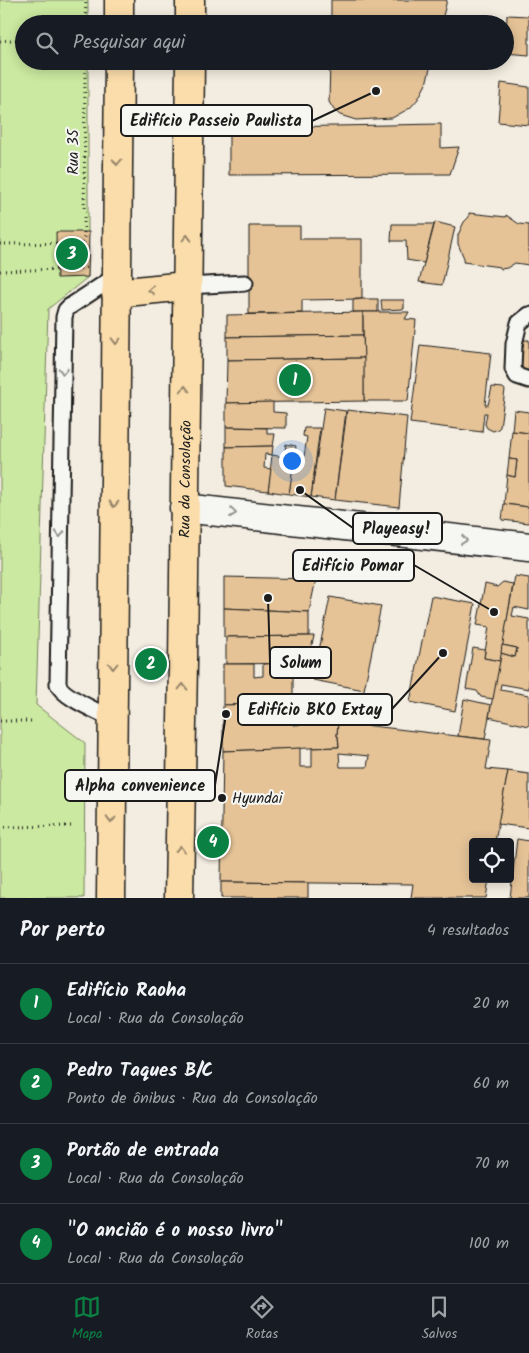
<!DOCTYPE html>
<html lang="pt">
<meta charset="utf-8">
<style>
:root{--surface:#171b24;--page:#20242c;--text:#f1f3f6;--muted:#9ea1a6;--line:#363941;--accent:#0b8043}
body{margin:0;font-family:Kalam,sans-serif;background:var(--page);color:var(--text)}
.controls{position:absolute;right:15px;bottom:15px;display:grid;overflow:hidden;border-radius:5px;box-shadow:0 2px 12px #0003}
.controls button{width:45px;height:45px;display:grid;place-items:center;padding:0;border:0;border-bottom:1px solid var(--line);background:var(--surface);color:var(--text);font:25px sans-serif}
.you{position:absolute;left:291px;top:460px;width:18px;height:18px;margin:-12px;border:4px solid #fff;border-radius:50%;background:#1a73e8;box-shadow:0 0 0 8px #1a73e833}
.badge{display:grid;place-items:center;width:32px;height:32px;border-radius:50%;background:var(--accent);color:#fff;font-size:16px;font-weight:700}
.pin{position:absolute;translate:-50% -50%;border:2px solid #fff;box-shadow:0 1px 5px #0006}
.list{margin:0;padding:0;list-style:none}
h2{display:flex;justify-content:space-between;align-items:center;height:65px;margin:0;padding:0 20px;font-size:21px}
h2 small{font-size:16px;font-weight:400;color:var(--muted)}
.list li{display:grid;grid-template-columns:32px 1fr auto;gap:15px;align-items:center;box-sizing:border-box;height:80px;padding:0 20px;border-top:1px solid var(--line)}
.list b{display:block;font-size:19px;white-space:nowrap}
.list p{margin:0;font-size:16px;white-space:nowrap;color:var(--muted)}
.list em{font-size:16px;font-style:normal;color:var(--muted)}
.icon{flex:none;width:28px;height:28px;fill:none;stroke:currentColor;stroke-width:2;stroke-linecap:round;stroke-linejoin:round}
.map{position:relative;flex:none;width:529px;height:898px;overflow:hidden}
.search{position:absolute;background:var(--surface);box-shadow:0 2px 12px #0003;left:15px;right:15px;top:15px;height:55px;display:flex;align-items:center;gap:12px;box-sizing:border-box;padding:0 18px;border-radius:28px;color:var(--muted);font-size:19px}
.sheet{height:385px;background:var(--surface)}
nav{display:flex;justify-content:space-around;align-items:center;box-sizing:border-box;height:70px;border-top:1px solid var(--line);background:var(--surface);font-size:14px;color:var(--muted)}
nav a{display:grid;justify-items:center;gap:2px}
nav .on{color:var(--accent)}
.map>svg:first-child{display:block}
.green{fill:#cbe9a0;stroke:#74825e}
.building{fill:#e5c397;stroke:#1c1c1c;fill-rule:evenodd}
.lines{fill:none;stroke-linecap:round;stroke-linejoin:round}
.lane-casing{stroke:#1c1c1c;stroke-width:19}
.street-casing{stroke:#1c1c1c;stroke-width:31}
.primary-casing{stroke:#1c1c1c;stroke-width:31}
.path{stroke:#1c1c1c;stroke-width:3;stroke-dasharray:1 4;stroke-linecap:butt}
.lane{stroke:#f6f6f2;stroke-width:15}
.street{stroke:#f6f6f2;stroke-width:28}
.primary{stroke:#fbddab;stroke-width:28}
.oneway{stroke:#97866b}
.oneway2{stroke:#949492}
.poi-dot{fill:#1c1c1c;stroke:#f6f6f2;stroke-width:2}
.labels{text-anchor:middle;stroke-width:4;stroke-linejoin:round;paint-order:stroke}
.street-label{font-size:15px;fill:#1c1c1c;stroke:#f6f6f2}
.poi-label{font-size:15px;fill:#1c1c1c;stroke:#f6f6f2;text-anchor:start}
.leader{fill:none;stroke:#1c1c1c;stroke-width:2}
.callout-dot{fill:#1c1c1c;stroke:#f6f6f2;stroke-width:2}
.callout{fill:#f6f6f2;stroke:#1c1c1c;stroke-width:2}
.callout-label{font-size:16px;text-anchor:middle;font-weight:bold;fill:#1c1c1c}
</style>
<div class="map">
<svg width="529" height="898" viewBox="0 0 529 898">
<rect width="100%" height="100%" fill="#f3ece0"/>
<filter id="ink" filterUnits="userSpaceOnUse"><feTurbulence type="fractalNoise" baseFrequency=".02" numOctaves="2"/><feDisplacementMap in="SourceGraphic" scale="10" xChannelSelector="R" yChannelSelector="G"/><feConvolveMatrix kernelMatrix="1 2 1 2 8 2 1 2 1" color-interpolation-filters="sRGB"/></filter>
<g filter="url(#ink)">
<polygon class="green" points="0,0 88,0 88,24 24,24 24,61 88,61 88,277 48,309 36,705 85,743 84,898 0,898"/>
<g class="building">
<polygon points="331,0 447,0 441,24 331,24"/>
<polygon points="507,15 529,16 529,55 505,53"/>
<polygon points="330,61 432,61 426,84 418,99 410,108 392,118 356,120 340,115 334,110 329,102"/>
<polygon points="501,83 529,87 529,125 498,122"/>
<polygon points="441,124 441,148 459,147 450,174 229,175 229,128"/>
<polygon points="469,213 506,217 506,215 519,224 529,225 529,265 515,263 507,268 501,269 500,267 463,262 464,258 458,244 458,235 464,222 469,217"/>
<polygon points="435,222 455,227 442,285 419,282"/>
<polygon points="392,224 434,224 424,263 407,260 406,241 391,241"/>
<polygon points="249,226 300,226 300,239 362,239 362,299 302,300 302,313 249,314"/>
<polygon points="56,232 89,232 88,277 57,278"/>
<polygon points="362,299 378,299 378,312 353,312 353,300"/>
<polygon points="381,300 404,300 404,309 382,310"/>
<polygon points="363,312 363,335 227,337 227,315"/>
<polygon points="363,312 409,312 405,319 416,320 408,401 364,401"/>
<polygon points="363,335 364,358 227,360 227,337"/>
<polygon points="524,340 529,340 529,371 520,369"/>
<polygon points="420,345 491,353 485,405 488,405 492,387 503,388 505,390 500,427 498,429 493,431 487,428 485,424 487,413 484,413 482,432 410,423"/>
<polygon points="364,358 364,401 226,403 227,360"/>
<polygon points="273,402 273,412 286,413 286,428 226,427 226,403"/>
<polygon points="324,408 346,411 335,500 311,497"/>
<polygon points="347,410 407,417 399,507 335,500"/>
<polygon points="514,410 529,412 529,433 512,431"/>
<polygon points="226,427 267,428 267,434 275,434 273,446 226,447"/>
<polygon points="304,428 320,428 311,497 289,494 293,462 303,463 307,437 303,436"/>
<polygon points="512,431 529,433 529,507 504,504 507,475 515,477 517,460 509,459"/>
<polygon points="286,444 296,446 289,494 268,491 272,455 284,457"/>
<polygon points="273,446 272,455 265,454 264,468 271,469 268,491 226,486 226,447"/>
<polygon points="509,459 517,460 515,477 507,475"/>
<polygon points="504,504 529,507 529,523 502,520"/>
<polygon points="515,576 529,578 529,610 514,607 512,616 529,619 529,689 501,684 500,690 529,695 529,726 489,717 501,653 515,657 517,648 502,645"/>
<polygon points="224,577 316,579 309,612 224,608"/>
<polygon points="503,582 513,584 500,661 484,658 489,627 477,625 485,584 497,587"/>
<polygon points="431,596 475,604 455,711 410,702"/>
<polygon points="330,597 381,606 364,690 313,680"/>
<polygon points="224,608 309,612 309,636 224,637"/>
<polygon points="314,636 308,663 226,664 226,637"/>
<polygon points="502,645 517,648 515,657 501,653"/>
<polygon points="473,648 485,650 484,658 500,661 493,699 481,697 477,691 466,689"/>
<polygon points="293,663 293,703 223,705 223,664 254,664 254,677 263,676 263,664"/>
<polygon points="464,699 491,705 485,739 458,736"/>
<polygon points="298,703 293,725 338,722 337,736 338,736 339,747 223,751 223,705"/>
<path d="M338,722l153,18 -5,29 22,2 -13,71h-22v37h16l-3,19h-75l2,-14 -192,-2 2,-131 77,-3v19h12v-19l27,-1 -1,-11h-1zM339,753l30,3 -2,11h-27z"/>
<polygon points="508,771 529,774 529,828 498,824"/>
<polygon points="517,839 529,841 529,898 507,898 510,898"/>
<polygon points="221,882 308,883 308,898 221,898"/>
</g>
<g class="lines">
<defs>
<g id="lane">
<polyline points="186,286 245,283"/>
<polyline points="529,315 519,323 514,344 513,369 517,376 529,380"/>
<path d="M112,719c-12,-7 -50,-22 -54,-35l6,-367 2,-7 3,-3 47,-31"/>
</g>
<polyline id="street" points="184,508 529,547"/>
<g id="primary">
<polyline points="119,24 119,0"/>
<polyline points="190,24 190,0"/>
<polyline points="116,293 186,286"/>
<polyline points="111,898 119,61"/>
<path id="s1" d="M179,898l4,-235 7,-602"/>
</g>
</defs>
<use href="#lane" class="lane-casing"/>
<use href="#street" class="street-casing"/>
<use href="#primary" class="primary-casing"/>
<g class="path">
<polyline points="85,24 86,0"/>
<polyline points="0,41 24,39"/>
<polyline points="84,243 85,61"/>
<polyline points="0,244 84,243"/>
<polyline points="0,271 86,268"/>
<polyline points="0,721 33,721"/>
<polyline points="0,827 73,826"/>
</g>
<use href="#lane" class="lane"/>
<use href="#street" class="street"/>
<use href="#primary" class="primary"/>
</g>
<defs><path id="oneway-chevron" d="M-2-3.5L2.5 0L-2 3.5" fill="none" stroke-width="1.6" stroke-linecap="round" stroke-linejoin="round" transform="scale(1.25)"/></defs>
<g class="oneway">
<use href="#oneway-chevron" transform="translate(117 162) rotate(91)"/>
<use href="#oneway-chevron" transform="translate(187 238) rotate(-89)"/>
<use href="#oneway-chevron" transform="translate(151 290) rotate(175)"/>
<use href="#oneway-chevron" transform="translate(116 341) rotate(91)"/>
<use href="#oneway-chevron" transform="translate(185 389) rotate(-90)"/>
<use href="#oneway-chevron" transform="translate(114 504) rotate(91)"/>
<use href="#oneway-chevron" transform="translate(113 666) rotate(91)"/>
<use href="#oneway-chevron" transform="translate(183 687) rotate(-89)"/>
<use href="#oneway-chevron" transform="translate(111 820) rotate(91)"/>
<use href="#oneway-chevron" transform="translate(180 849) rotate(-89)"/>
</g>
<g class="oneway2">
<use href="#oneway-chevron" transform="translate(63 371) rotate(91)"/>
<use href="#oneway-chevron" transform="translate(233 513) rotate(7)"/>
<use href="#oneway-chevron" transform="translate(60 534) rotate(91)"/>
<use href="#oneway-chevron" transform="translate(464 540) rotate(7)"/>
</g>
</g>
<circle class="poi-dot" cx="222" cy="798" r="5"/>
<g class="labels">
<g class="street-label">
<text transform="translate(73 152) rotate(-90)" y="5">Rua 35</text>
<text dy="5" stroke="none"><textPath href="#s1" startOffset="419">Rua da Consolação</textPath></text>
</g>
<g class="poi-label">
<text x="232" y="803">Hyundai</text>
</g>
</g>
<path class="leader" d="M376 91L312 121M300 490L353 528M494 612L414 565M268 598L270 662M443 653L392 709M226 714L215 785"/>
<g class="callout-dot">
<circle cx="376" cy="91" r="5"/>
<circle cx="300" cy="490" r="5"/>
<circle cx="494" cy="612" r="5"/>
<circle cx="268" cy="598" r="5"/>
<circle cx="443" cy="653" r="5"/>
<circle cx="226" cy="714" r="5"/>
</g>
<g class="callout">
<rect x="121" y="105" width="191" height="31" rx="5"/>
<rect x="353" y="513" width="89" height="31" rx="5"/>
<rect x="293" y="550" width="121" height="31" rx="5"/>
<rect x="270" y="647" width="61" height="31" rx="5"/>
<rect x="238" y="694" width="154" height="31" rx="5"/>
<rect x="65" y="770" width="150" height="31" rx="5"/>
</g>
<g class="callout-label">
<text x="216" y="126">Edifício Passeio Paulista</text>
<text x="397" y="534">Playeasy!</text>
<text x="353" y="571">Edifício Pomar</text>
<text x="301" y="668">Solum</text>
<text x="315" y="715">Edifício BKO Extay</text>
<text x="140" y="791">Alpha convenience</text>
</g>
</svg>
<div class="controls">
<button><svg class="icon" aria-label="locate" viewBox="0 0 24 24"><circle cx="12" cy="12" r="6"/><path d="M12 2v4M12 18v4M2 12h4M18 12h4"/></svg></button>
</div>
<div class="you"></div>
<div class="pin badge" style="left:295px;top:380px">1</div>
<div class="pin badge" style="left:151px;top:664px">2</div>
<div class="pin badge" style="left:72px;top:254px">3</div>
<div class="pin badge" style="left:213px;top:842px">4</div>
<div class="search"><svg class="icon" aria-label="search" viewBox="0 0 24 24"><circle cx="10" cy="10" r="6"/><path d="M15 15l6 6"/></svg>Pesquisar aqui</div>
</div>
<section class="sheet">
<h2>Por perto<small>4 resultados</small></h2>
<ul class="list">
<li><span class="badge">1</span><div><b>Edifício Raoha</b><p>Local · Rua da Consolação</p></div><em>20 m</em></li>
<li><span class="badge">2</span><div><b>Pedro Taques B/C</b><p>Ponto de ônibus · Rua da Consolação</p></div><em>60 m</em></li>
<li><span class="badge">3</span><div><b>Portão de entrada</b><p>Local · Rua da Consolação</p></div><em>70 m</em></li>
<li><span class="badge">4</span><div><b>&quot;O ancião é o nosso livro&quot;</b><p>Local · Rua da Consolação</p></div><em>100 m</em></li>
</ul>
</section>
<nav>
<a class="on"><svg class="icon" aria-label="map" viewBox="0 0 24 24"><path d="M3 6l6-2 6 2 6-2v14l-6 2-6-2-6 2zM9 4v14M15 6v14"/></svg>Mapa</a>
<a><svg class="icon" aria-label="directions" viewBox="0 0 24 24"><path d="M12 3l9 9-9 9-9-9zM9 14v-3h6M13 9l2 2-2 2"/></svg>Rotas</a>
<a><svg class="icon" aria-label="saved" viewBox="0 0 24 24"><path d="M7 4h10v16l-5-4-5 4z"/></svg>Salvos</a>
</nav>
